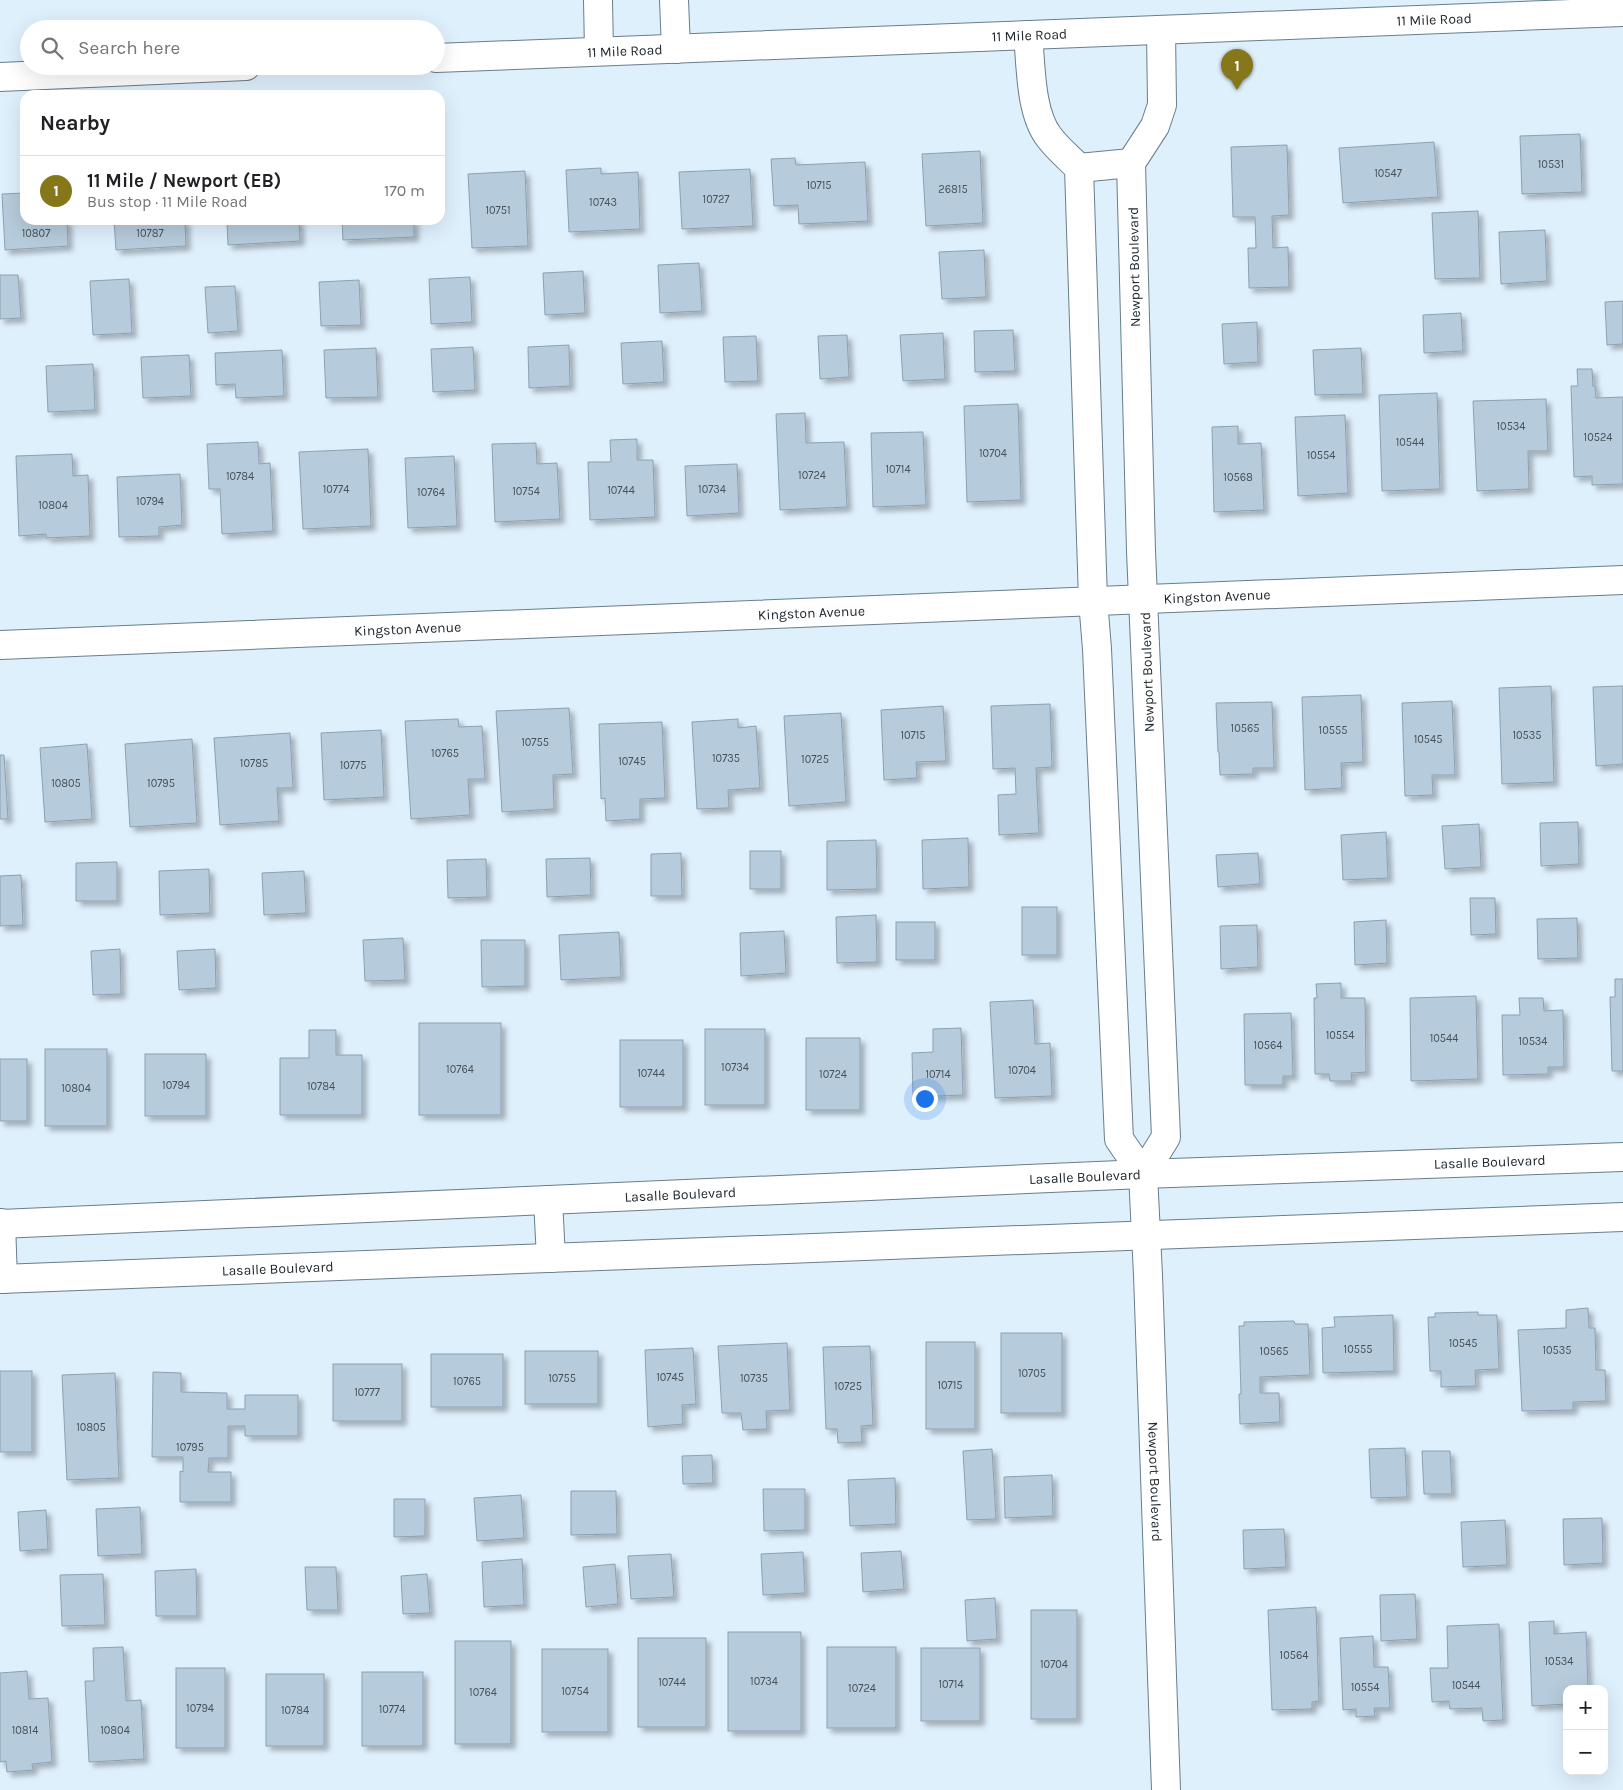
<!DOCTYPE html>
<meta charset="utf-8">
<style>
:root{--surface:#fff;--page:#f2f2f2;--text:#202124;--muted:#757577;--line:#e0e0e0;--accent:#86771b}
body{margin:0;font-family:Karla,sans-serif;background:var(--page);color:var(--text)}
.controls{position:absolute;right:15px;bottom:15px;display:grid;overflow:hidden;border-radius:10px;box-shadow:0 5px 20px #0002}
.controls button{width:45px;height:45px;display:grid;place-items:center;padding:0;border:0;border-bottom:1px solid var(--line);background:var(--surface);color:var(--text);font:25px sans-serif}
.you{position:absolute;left:924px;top:1098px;width:18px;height:18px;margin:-12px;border:4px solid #fff;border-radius:50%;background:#1a73e8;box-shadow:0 0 0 8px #1a73e833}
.badge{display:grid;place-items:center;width:32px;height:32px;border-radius:50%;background:var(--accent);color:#fff;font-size:16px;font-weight:700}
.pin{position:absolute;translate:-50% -41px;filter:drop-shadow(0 1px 2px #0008)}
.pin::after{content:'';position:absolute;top:26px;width:18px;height:15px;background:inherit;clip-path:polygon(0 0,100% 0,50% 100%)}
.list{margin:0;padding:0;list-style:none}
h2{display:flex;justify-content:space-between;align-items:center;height:65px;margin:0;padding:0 20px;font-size:21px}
h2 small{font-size:16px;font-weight:400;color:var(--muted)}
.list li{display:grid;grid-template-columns:32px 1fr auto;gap:15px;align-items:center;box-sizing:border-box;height:70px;padding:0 20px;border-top:1px solid var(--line)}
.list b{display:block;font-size:19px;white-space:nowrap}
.list p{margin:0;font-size:16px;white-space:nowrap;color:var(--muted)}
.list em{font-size:16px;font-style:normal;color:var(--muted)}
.icon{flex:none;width:28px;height:28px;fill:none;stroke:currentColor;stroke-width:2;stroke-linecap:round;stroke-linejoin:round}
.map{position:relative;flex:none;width:1623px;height:1790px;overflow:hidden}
.search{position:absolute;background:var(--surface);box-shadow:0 5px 20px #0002;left:20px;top:20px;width:425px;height:55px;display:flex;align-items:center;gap:12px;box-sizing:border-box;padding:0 18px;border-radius:28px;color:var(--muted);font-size:19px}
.panel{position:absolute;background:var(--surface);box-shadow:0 5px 20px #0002;left:20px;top:90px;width:425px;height:135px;border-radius:15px}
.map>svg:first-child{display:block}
.building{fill:#b6cbdb;stroke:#8ca1b0;filter:url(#shadow)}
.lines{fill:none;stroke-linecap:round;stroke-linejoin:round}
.street-casing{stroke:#697d8c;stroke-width:30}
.secondary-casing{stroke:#697d8c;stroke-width:30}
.street{stroke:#fff;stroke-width:28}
.secondary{stroke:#fff;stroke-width:28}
.labels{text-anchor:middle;stroke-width:4;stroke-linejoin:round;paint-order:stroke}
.number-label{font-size:11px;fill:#46525a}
.street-label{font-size:14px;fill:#21292f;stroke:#fff}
</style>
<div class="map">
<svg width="1623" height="1790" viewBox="0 0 1623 1790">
<defs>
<filter id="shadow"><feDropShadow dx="4.5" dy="4.5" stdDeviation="2.5" flood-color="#0004"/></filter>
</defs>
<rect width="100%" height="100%" fill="#dff0fd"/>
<g class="building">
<polygon points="1580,134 1582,192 1522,194 1520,136"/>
<polygon points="1434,142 1438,197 1343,203 1339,148"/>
<polygon points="1287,145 1289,215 1272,216 1273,248 1288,247 1289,287 1249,288 1248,248 1256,248 1255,217 1233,217 1231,147"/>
<polygon points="980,151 983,223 926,226 922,154"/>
<polygon points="795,158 796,165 865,162 868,221 799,224 798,205 774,206 771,159"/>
<polygon points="601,168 601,174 638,172 640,229 569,232 566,170"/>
<polygon points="750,169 753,226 682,229 679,172"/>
<polygon points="525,171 528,246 472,248 468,174"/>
<polygon points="25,193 25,220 67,220 68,246 5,250 2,194"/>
<polygon points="1478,211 1480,278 1435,279 1432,213"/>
<polygon points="114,220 185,220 186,246 116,250"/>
<polygon points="227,220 299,220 300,241 228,245"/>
<polygon points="342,220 414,220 414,237 343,240"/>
<polygon points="1545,230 1547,281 1501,284 1499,232"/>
<polygon points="984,250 986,297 942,299 939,252"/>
<polygon points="699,263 702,311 660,313 658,265"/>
<polygon points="583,271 585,313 545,315 543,273"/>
<polygon points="0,275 18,275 21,318 0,319"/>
<polygon points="470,277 472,322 431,324 429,279"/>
<polygon points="129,279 132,333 93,335 90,281"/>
<polygon points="359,280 361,325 321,326 319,282"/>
<polygon points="235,286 238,331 208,333 205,287"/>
<polygon points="1623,301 1623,344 1607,345 1605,302"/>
<polygon points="1461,313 1463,351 1424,353 1423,315"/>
<polygon points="1257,322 1258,362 1224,364 1222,324"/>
<polygon points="1013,330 1015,371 975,372 974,331"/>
<polygon points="943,333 945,379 903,381 900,335"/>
<polygon points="847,335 849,377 820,379 818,336"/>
<polygon points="756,336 758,381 725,382 723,337"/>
<polygon points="662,341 664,382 623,384 621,343"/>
<polygon points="569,345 570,386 529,388 528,347"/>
<polygon points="473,347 475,390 433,392 431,349"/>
<polygon points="376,348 378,397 326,398 324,350"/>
<polygon points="1361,348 1363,394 1315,395 1313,350"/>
<polygon points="282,350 284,396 236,398 235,384 216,385 215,353"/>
<polygon points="189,355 191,396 143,398 141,357"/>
<polygon points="93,364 95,410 48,412 46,366"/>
<polygon points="1577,369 1592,369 1593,386 1595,386 1596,398 1623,397 1623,484 1592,485 1592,476 1574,477 1571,386 1578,386"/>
<polygon points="1437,393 1440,489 1382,491 1379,395"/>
<polygon points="1546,399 1548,451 1528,451 1529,489 1477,491 1473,401"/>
<polygon points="1018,404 1021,500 967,502 964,406"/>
<polygon points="805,413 806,443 844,442 847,507 780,510 776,414"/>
<polygon points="1345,415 1348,493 1298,496 1295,417"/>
<polygon points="1238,426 1238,444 1261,443 1264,510 1214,512 1212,427"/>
<polygon points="923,432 926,505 873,507 871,433"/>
<polygon points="637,439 637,460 653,460 655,517 590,520 588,462 611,462 610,440"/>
<polygon points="258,442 259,464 270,463 273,531 222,534 220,489 209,489 207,444"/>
<polygon points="536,443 537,464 557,463 560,519 495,522 492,444"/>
<polygon points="368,449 371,526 303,529 299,452"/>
<polygon points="72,454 73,476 88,475 90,536 46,538 46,534 19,536 16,456"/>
<polygon points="454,456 457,526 408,528 405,458"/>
<polygon points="737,464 739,513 687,516 685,466"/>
<polygon points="180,474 182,525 159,527 159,536 119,537 117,477"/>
<polygon points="1551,686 1554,782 1502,784 1499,688"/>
<polygon points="1623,686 1623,764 1596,766 1593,687"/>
<polygon points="1361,695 1363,762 1341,763 1342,788 1305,790 1302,697"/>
<polygon points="1452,701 1455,775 1432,775 1433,795 1405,796 1402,703"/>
<polygon points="1272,702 1274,768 1253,768 1253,774 1220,775 1219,752 1218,752 1216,703"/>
<polygon points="1050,704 1052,767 1036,768 1039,833 999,835 998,795 1016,794 1015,768 993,769 991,706"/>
<polygon points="943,706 946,761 916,762 917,778 884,780 881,710"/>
<polygon points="569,708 573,774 553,775 554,809 502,812 496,711"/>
<polygon points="841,713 846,802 789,806 784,716"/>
<polygon points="458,719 459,727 482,726 485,779 468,779 470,815 411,819 405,721"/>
<polygon points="738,719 738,728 756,726 760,788 728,790 729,808 697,809 692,722"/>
<polygon points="662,722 665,798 640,799 640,819 606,821 605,798 601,799 599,724"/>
<polygon points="381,730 384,797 324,800 321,733"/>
<polygon points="290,733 293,788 277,788 279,821 220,825 214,738"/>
<polygon points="192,739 197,823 130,827 125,744"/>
<polygon points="87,744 92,819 45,822 40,748"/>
<polygon points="0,755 4,755 8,819 0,819"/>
<polygon points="1578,822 1579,864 1541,866 1540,823"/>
<polygon points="1479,824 1481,867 1445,869 1442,826"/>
<polygon points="1386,832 1388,878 1343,880 1341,835"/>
<polygon points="968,838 969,887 923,889 922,840"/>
<polygon points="876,840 877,889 827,890 827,841"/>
<rect x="750" y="851" width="31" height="38"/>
<polygon points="681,853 682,896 651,896 651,854"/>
<polygon points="1258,853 1260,884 1218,887 1216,855"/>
<polygon points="590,858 591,895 547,897 546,859"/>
<polygon points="486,859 487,897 448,898 447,860"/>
<polygon points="117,862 117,901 76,901 76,863"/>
<polygon points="209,869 210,913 160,915 159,871"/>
<polygon points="304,871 306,913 264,915 262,873"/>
<polygon points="21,875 23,925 0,926 0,876"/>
<polygon points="1470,898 1495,898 1496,934 1471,935"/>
<rect x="1022" y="907" width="35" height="48"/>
<polygon points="876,915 877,962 837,963 836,917"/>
<polygon points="1577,918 1578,958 1538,959 1537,919"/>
<polygon points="1386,920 1387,963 1355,965 1354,922"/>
<rect x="896" y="922" width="39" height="38"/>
<polygon points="1257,925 1258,967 1221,969 1220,926"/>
<polygon points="784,931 786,973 741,976 740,933"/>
<polygon points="619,932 621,977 561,980 559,935"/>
<polygon points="403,938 405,980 365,981 363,940"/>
<polygon points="481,940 525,940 525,986 482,987"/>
<polygon points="120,949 121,994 93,995 91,951"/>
<polygon points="215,949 216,988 179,990 177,951"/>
<polygon points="1615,979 1623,979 1623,1071 1612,1071 1610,997 1615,997"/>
<polygon points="1341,983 1341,998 1365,998 1366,1072 1351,1073 1352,1081 1330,1081 1329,1074 1315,1074 1314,998 1317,998 1316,984"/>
<polygon points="1476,996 1478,1079 1411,1081 1410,998"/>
<polygon points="1519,998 1543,998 1544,1011 1563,1010 1564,1067 1548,1067 1548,1074 1503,1075 1502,1015 1520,1015"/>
<polygon points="1033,1000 1035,1044 1050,1043 1052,1096 995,1098 990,1002"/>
<polygon points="1291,1013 1293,1076 1283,1076 1283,1085 1245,1085 1244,1014"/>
<rect x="419" y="1023" width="82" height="92"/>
<polygon points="961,1028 963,1095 913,1097 912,1053 933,1052 933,1029"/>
<rect x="705" y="1029" width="60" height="76"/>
<polygon points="309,1030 336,1030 336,1055 362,1055 362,1115 280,1115 280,1058 309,1058"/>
<rect x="806" y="1038" width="54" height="72"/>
<rect x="620" y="1040" width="63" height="67"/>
<rect x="45" y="1049" width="62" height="77"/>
<rect x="145" y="1054" width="61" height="62"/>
<rect x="0" y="1059" width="27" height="62"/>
<polygon points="1588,1308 1589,1328 1595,1328 1596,1370 1605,1370 1606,1401 1573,1402 1573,1410 1522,1411 1518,1330 1566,1328 1566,1310"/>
<polygon points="1478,1312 1478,1315 1497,1315 1499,1369 1475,1370 1476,1386 1441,1387 1441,1371 1430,1371 1428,1317 1435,1317 1435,1313"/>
<polygon points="1393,1315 1394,1371 1323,1373 1322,1328 1335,1327 1334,1317"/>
<polygon points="1294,1321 1295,1324 1308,1324 1310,1375 1260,1377 1260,1393 1279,1393 1280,1422 1240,1424 1239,1394 1241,1394 1239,1326 1244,1326 1244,1322"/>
<rect x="1001" y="1333" width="61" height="80"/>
<rect x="926" y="1342" width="49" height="87"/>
<polygon points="787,1343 790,1410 766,1411 767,1429 743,1430 741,1413 722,1413 718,1346"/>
<polygon points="870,1346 873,1425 861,1426 862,1442 838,1443 837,1429 826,1429 823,1347"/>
<polygon points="693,1348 696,1404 682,1405 683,1424 648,1427 645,1350"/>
<rect x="525" y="1351" width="73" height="53"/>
<rect x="431" y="1354" width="72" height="53"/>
<rect x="333" y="1364" width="69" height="57"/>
<rect x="0" y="1371" width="32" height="81"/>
<polygon points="153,1372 181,1373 181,1392 227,1393 227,1409 245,1409 245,1395 298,1395 298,1436 245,1436 245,1426 228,1426 228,1458 209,1458 208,1472 231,1472 231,1502 180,1502 180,1471 183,1472 183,1457 152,1457"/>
<polygon points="115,1373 119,1478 67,1480 62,1375"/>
<polygon points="1405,1448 1407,1497 1371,1498 1369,1449"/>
<polygon points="992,1449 996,1519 967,1520 963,1451"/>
<polygon points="1422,1451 1450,1451 1452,1494 1424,1494"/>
<polygon points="712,1455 713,1483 683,1484 682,1456"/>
<polygon points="1052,1475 1053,1516 1005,1518 1004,1477"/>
<polygon points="895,1478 896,1524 850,1526 848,1480"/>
<polygon points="763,1489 805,1489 805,1530 764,1531"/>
<polygon points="571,1491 616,1491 617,1534 571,1535"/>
<polygon points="521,1495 524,1538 477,1541 474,1498"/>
<polygon points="394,1499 425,1499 425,1536 394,1537"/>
<polygon points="140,1507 142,1554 98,1556 96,1509"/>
<polygon points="46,1510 48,1549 20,1551 18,1512"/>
<polygon points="1602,1518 1603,1563 1564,1565 1563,1519"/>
<polygon points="1505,1520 1507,1565 1463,1567 1461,1522"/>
<polygon points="1284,1529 1286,1567 1244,1569 1243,1530"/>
<polygon points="901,1551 904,1589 863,1592 861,1553"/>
<polygon points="803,1552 805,1593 763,1595 761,1554"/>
<polygon points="671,1554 674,1597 631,1599 628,1556"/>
<polygon points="522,1559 524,1605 484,1607 482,1562"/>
<polygon points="615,1564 618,1604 586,1607 583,1567"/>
<polygon points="305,1567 336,1567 338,1610 307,1610"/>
<polygon points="196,1569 197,1616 156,1616 155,1571"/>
<polygon points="103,1574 105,1625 62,1626 60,1575"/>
<polygon points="427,1574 430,1613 403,1614 401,1576"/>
<polygon points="1415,1594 1417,1639 1381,1641 1380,1595"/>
<polygon points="995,1598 997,1639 967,1641 965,1600"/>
<polygon points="1316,1607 1319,1701 1312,1702 1312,1709 1272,1710 1268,1610"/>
<rect x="1031" y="1610" width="46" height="109"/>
<polygon points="1554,1621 1554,1634 1586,1632 1588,1689 1567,1689 1567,1704 1532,1706 1529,1622"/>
<polygon points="1499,1624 1503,1720 1483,1721 1482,1708 1450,1709 1449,1701 1432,1702 1430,1668 1448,1668 1447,1626"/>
<rect x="728" y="1632" width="73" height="99"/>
<polygon points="1373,1636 1374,1667 1388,1667 1390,1708 1374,1708 1375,1716 1356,1717 1356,1709 1343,1710 1340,1638"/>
<rect x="638" y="1638" width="68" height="89"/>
<rect x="455" y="1641" width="56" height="103"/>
<polygon points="123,1647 126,1701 141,1700 144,1759 89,1762 85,1681 94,1681 93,1648"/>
<rect x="827" y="1647" width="69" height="81"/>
<rect x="921" y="1648" width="59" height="73"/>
<rect x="542" y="1649" width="66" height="83"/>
<rect x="176" y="1668" width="49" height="80"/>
<polygon points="27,1671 29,1699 48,1698 52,1762 32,1764 33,1770 7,1772 6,1761 0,1762 0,1673"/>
<rect x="362" y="1672" width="61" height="74"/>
<rect x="266" y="1674" width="58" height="72"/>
</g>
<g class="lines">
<defs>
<g id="street">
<polyline points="598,0 599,51"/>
<polyline points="674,0 676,49"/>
<path d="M1028,35c3,30 2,78 21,102 8,11 20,21 30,31l14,432 4,49 22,490 24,35 23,-37 -25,-586 -10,-388 24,-37 7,-21 -1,-75"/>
<polyline points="1079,168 1131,163"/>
<path id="s1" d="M0,645l1623,-65"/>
<path id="s2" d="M1143,1174l5,101 18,515"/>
<polyline points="548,1200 551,1258"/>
<polyline points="1,1223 3,1279"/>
<path id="s3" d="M0,1224l1143,-50 480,-17"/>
<path id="s4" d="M0,1279l1623,-62"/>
</g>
<g id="secondary">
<path id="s5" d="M436,58l1187,-46"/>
<polyline points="0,77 246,66"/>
</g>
</defs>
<use href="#street" class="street-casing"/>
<use href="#secondary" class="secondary-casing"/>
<use href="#street" class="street"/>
<use href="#secondary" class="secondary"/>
</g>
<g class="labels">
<g class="number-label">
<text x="1551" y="168">10531</text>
<text x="1388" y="177">10547</text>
<text x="819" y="189">10715</text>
<text x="953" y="193">26815</text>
<text x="716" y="203">10727</text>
<text x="603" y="206">10743</text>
<text x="498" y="214">10751</text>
<text x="36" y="237">10807</text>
<text x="150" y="237">10787</text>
<text x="1511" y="430">10534</text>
<text x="1598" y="441">10524</text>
<text x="1410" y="446">10544</text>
<text x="993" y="457">10704</text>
<text x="1321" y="459">10554</text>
<text x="898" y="473">10714</text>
<text x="812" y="479">10724</text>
<text x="240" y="480">10784</text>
<text x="1238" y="481">10568</text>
<text x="336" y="493">10774</text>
<text x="712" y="493">10734</text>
<text x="621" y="494">10744</text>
<text x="526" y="495">10754</text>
<text x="431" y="496">10764</text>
<text x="150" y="505">10794</text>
<text x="53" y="509">10804</text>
<text x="1245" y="732">10565</text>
<text x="1333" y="734">10555</text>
<text x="913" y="739">10715</text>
<text x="1527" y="739">10535</text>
<text x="1428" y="743">10545</text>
<text x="535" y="746">10755</text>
<text x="445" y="757">10765</text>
<text x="726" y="762">10735</text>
<text x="815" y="763">10725</text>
<text x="632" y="765">10745</text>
<text x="254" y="767">10785</text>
<text x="353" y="769">10775</text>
<text x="66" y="787">10805</text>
<text x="161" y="787">10795</text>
<text x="1340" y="1039">10554</text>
<text x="1444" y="1042">10544</text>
<text x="1533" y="1045">10534</text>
<text x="1268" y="1049">10564</text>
<text x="735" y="1071">10734</text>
<text x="460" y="1073">10764</text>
<text x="1022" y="1074">10704</text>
<text x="651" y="1077">10744</text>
<text x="833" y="1078">10724</text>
<text x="938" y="1078">10714</text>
<text x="176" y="1089">10794</text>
<text x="321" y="1090">10784</text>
<text x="76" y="1092">10804</text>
<text x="1463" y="1347">10545</text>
<text x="1358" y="1353">10555</text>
<text x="1557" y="1354">10535</text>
<text x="1274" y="1355">10565</text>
<text x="1032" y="1377">10705</text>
<text x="670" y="1381">10745</text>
<text x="562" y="1382">10755</text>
<text x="754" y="1382">10735</text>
<text x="467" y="1385">10765</text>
<text x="950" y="1389">10715</text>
<text x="848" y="1390">10725</text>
<text x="367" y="1396">10777</text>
<text x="91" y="1431">10805</text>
<text x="190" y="1451">10795</text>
<text x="1294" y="1659">10564</text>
<text x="1559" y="1665">10534</text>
<text x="1054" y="1668">10704</text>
<text x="764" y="1685">10734</text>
<text x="672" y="1686">10744</text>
<text x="951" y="1688">10714</text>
<text x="1466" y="1689">10544</text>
<text x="1365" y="1691">10554</text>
<text x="862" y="1692">10724</text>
<text x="575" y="1695">10754</text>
<text x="483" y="1696">10764</text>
<text x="200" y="1712">10794</text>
<text x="392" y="1713">10774</text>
<text x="295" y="1714">10784</text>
<text x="25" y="1734">10814</text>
<text x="115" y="1734">10804</text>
</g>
<g class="street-label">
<text dy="5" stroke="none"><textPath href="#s5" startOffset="999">11 Mile Road</textPath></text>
<text dy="5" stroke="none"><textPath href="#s5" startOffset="594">11 Mile Road</textPath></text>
<text dy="5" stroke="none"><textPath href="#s5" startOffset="189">11 Mile Road</textPath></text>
<text transform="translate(1134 267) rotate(-91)" y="5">Newport Boulevard</text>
<text dy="5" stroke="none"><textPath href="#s1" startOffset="1218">Kingston Avenue</textPath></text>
<text dy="5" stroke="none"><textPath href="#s1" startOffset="812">Kingston Avenue</textPath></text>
<text dy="5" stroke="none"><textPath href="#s1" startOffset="408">Kingston Avenue</textPath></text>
<text transform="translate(1147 672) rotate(-92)" y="5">Newport Boulevard</text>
<text dy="5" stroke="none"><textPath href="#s3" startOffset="1491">Lasalle Boulevard</textPath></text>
<text dy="5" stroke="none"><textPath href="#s3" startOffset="1086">Lasalle Boulevard</textPath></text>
<text dy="5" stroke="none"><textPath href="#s3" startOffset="681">Lasalle Boulevard</textPath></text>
<text dy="5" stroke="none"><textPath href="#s4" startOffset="278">Lasalle Boulevard</textPath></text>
<text dy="5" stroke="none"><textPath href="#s2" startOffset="308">Newport Boulevard</textPath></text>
</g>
</g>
</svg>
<div class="controls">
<button>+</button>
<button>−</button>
</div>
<div class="you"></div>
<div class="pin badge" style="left:1237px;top:90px">1</div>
<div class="search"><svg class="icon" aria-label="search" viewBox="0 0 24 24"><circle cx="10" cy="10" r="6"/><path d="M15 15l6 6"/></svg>Search here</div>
<section class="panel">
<h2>Nearby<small></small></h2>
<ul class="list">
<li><span class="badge">1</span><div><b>11 Mile / Newport (EB)</b><p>Bus stop · 11 Mile Road</p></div><em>170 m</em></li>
</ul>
</section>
</div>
